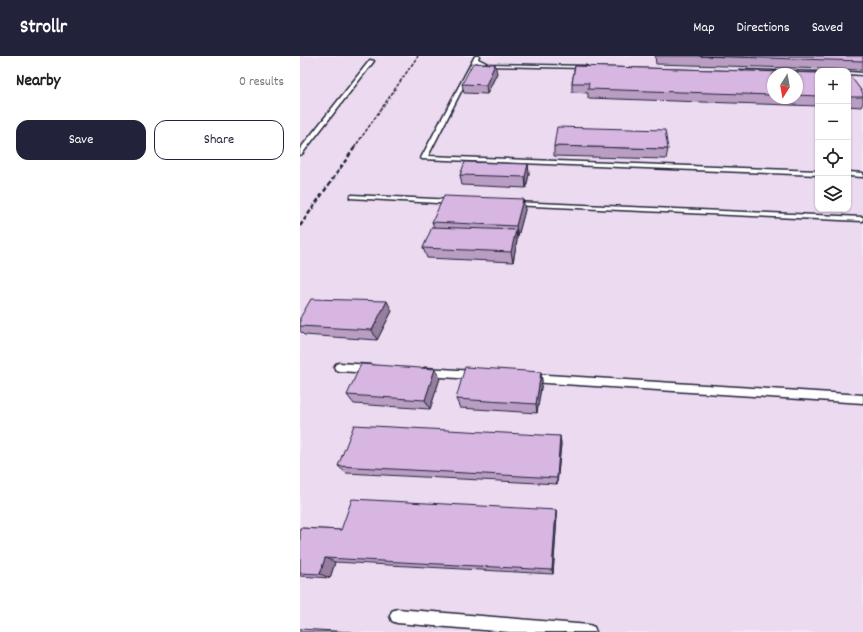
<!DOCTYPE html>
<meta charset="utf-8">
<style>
:root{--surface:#fff;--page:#f6f6f6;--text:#222;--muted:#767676;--line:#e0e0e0;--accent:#22223b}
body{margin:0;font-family:Dekko,sans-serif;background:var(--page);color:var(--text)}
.controls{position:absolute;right:12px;top:12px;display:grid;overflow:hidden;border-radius:8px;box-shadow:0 1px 3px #0004}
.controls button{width:36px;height:36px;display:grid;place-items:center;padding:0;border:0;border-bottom:1px solid var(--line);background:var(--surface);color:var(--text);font:20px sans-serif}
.compass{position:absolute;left:467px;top:12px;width:36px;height:36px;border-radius:50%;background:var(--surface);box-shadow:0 1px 3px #0004;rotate:191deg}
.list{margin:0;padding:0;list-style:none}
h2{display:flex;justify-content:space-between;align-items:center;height:52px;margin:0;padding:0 16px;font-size:17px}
h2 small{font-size:13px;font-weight:400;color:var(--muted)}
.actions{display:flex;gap:8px;padding:12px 16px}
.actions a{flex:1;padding:9px 0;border:1px solid var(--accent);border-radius:12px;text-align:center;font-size:14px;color:var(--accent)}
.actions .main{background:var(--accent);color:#fff}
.icon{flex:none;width:22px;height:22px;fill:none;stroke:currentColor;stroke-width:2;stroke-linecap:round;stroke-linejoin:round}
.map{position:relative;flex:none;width:563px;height:576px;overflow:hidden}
header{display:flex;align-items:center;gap:24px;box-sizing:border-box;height:56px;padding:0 20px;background:var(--accent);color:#fff}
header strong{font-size:19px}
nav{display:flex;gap:22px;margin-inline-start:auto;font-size:14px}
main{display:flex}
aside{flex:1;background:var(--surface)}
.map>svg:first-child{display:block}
.built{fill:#ebdaf0;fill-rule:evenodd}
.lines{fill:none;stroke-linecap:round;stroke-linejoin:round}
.service-casing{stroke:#22223b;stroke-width:3}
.service{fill:#fff;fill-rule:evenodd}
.rail-far1{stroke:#22223b;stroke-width:1.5;stroke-dasharray:3.5 1.5;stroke-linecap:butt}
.rail{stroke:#22223b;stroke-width:2.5;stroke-dasharray:4.5 2.5;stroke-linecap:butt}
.wall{fill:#b99dc2;stroke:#22223b;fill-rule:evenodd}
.shaded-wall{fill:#967f9e;stroke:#22223b}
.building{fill:#d7b6e2;stroke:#22223b}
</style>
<header>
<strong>Strollr</strong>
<nav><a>Map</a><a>Directions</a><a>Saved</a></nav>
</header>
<main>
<aside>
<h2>Nearby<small>0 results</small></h2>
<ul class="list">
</ul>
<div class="actions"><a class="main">Save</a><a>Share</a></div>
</aside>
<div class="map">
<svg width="563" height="576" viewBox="0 0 563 576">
<rect width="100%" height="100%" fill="#f3e9f6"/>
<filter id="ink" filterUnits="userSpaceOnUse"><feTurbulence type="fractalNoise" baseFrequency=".025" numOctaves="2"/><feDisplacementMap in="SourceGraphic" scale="8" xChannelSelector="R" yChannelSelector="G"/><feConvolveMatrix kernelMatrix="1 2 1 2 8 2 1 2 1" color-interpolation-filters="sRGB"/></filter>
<g filter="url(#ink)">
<path class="built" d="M0,0h563v576h-563zM518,15h30v138h-30zM473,18h24v24h-24z"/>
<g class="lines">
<defs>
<g id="service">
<polygon points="175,0 179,0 178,3 188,8 286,10 288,11 286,12 187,10 176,6 128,100 518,115 518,119 122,103 121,102"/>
<polygon points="70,4 74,5 2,98 0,99 0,93"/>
<polygon points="439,14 518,16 518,18 441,16 439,15"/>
<polygon points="548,16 563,17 563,19 548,18"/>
<polygon points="548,116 563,117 563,121 548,120"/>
<polygon points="52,139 154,144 157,146 154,148 50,142 50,140"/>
<polygon points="213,146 563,161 563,165 211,149 211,147"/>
<polygon points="39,307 71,309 74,310 76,313 74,316 71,317 39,315 36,314 34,311 36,308"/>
<polygon points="125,312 174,315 177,316 179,319 177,322 174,323 125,320 122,319 120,316 122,313"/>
<polygon points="231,318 563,339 563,347 231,326 228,325 226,322 228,319"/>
<polygon points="97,553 289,569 294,571 296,576 209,576 97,567 92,565 90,560 92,555"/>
</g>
</defs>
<use href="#service" class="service-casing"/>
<use href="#service" class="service"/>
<polyline class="rail-far1" points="54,92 118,0"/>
<polyline class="rail" points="0,170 55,91"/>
</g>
<g class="wall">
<polygon points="355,0 563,0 563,14 356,8"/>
<path d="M275,10l243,7v33l-230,-8v-5l-16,-1v-9zM473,18h24v24h-24z"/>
<polygon points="197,17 187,38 164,37 162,28"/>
<polygon points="548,18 563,37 563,47 561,51 548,50"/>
<polygon points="254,90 368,93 366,103 254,100"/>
<polygon points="228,108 229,118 226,132 162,129 160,119"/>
<polygon points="223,143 225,154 218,180 217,180 217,184 213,206 127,202 123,192 134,171 132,166"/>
<polygon points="92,255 77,284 4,279 0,275 0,262"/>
<polygon points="135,313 140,322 130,353 54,348 47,339"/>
<polygon points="241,316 242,325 237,357 160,352 156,343"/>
<polygon points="260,380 261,388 257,428 46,417 38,410"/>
<polygon points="256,454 257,460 253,518 35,506 30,522 0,520 0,472 41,474"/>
</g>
<g class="shaded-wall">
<polygon points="195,8 197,17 187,38 186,29"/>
<polygon points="228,108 229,118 226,132 225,121"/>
<polygon points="223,143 225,154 218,180 216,170"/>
<polygon points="216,174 217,184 213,206 211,196"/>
<polygon points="87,245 92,255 77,284 72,274"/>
<polygon points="135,313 140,322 130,353 125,344"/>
<polygon points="241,316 242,325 237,357 236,348"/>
<polygon points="260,380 261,388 257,428 257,422"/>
<polygon points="256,454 257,460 253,518 252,514"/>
<polygon points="25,502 35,506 30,522 20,518"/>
</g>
<g class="building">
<polygon points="399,0 563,0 563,5"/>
<polygon points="173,7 195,8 186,29 162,28"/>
<polygon points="275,10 518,17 518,40 497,39 497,18 473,18 473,39 288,33 289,27 272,27"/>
<polygon points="548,18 549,18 563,37 563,41 548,41"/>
<polygon points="257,71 365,74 368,93 254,90"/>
<polygon points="165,106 228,108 225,121 160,119"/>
<polygon points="144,140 223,143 216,170 132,166"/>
<polygon points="132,171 216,174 211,196 123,192"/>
<polygon points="11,243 87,245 72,274 0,270 0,262"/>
<polygon points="61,308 135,313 125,344 47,339"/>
<polygon points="165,311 241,316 236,348 156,343"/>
<polygon points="54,369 260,380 257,422 38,410"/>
<polygon points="52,443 256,454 252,514 25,502 20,518 0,517 0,472 41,474"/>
<polygon points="0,573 52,576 0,576"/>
</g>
</g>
</svg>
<div class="controls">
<button>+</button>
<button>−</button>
<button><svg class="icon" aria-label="locate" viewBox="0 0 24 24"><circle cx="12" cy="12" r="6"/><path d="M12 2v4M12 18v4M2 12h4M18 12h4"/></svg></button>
<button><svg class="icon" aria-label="layers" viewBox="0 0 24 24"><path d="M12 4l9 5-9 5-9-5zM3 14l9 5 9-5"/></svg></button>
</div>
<svg class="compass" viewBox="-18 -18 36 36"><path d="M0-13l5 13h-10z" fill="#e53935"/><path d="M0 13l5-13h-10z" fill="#767676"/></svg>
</div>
</main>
